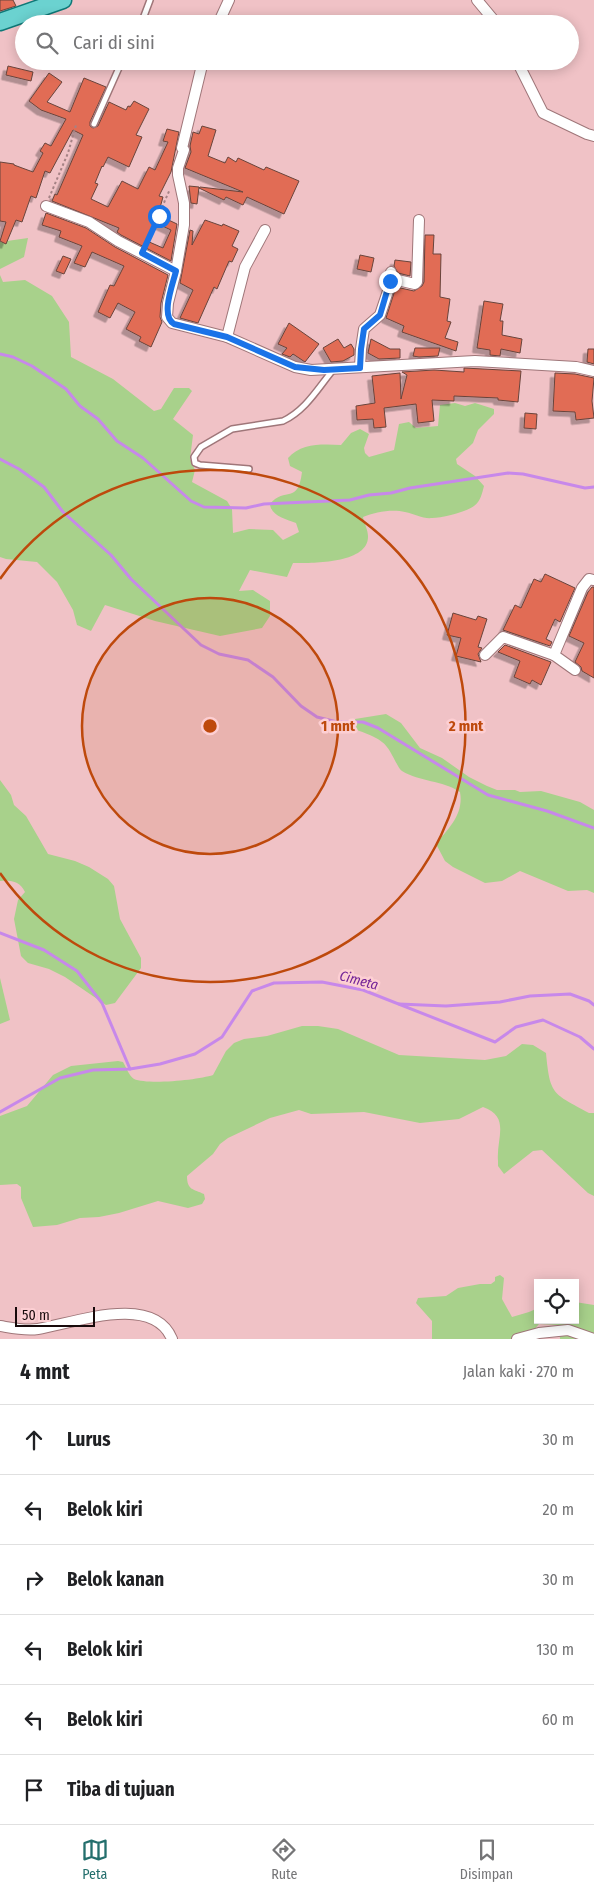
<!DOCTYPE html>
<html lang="id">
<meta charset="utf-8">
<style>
:root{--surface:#fff;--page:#f6f6f6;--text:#202124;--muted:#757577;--line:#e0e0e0;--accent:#246f6d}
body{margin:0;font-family:"Fira Sans Condensed",sans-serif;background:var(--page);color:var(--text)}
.controls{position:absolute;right:15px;bottom:15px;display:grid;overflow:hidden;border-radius:0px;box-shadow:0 2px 12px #0003}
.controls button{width:45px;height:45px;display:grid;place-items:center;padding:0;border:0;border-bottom:1px solid var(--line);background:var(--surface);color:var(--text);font:25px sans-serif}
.scale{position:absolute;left:15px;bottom:12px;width:80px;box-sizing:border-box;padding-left:5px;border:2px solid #180a0b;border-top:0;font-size:14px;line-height:18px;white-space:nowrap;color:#180a0b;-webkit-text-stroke:4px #fdcfd3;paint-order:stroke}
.stop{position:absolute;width:15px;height:15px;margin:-11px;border:4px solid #1a73e8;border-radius:50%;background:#fff}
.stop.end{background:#1a73e8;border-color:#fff;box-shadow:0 1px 5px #0008}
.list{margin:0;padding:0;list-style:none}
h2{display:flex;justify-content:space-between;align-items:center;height:65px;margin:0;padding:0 20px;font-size:21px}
h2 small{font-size:16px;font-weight:400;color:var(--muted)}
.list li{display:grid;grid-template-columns:32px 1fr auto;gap:15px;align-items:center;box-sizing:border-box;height:70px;padding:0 20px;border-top:1px solid var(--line)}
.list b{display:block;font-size:19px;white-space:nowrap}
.list em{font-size:16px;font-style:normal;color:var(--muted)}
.icon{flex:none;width:28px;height:28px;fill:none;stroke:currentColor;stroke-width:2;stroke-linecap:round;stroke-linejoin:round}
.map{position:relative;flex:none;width:594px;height:1339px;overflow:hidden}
.search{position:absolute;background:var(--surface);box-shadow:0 2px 12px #0003;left:15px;right:15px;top:15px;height:55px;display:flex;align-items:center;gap:12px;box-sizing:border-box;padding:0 18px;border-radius:28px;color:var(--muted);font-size:19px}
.sheet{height:485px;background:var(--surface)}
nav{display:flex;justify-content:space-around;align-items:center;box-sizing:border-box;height:70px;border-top:1px solid var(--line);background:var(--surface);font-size:14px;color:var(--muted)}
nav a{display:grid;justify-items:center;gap:2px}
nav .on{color:var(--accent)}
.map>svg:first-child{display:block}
.green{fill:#a8d18b}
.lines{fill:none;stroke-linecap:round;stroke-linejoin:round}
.stream{stroke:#c788ea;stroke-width:3}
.building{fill:#e16c54;stroke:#68443c;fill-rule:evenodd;filter:url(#shadow)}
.service-casing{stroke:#9f7679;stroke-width:8}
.minor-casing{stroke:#9f7679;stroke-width:12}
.primary-casing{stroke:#0e7877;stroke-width:19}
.path{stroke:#a58285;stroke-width:2;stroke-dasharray:2.5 2.5;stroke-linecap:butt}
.service{stroke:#fff;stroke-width:5}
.minor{stroke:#fff;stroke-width:10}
.primary{stroke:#6bd2d0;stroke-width:16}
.route{stroke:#1a73e8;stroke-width:6}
.ring{fill:none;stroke:#be490c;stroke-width:2.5}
.labels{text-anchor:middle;stroke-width:5;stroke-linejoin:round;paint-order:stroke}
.water-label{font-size:14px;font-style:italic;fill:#732397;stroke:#fdcfd3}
.centre{fill:#be490c;stroke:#fdcfd3;stroke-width:2.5}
.ring-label{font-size:15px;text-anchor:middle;font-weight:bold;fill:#be490c;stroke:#fdcfd3;stroke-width:5;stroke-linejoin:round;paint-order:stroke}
</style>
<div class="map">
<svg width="594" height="1339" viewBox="0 0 594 1339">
<defs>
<filter id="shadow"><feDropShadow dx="-4.5" dy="4.5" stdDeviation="0" flood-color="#0004"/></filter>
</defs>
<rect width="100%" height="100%" fill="#f0c2c6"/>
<g class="green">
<polygon points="28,238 24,257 0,269 0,242"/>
<path d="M0,275l3,7 22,-2 27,16 17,26 2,35 42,22 41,32 7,-2 13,-21h15l3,3 -19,28 20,16 -3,24 5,11 -3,12 35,19 5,8 1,24 16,-4 24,1 10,10 16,-8 -3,-9c-10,-4 -25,-7 -26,-19 15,-18 28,1 32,-32l-12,-6 -2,-8c13,-15 34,-14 53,-13l10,-12 9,-4 9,5 -5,14 1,5 4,4 25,-7 5,-26 10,-2 7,6 22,-2 2,-21 15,-2 10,3 10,-3 19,6v5l-16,16 -5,13 -17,16 1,5 18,12 9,10c-2,7 -3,15 -10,20 -8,6 -32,12 -42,12 -9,1 -17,-4 -27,-6 -13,-3 -30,0 -42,5 1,6 5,13 5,19 1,28 -57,27 -75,27l-6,14 -37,-7 -11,21 14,-1 17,11v15l-8,12 -42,8 -65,-15 -50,-16 -14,26 -14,-6 -4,-15 -16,-28 -20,-20 -31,-3 -6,-2z"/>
<path d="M386,714l15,9 19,25 22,10 27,19 18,9 10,4h18l5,2 21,-1 39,11 14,8v83l-7,-3 -19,1 -48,-20 -18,10 -17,2 -32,-16 -8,-6 -9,-17c13,-16 28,-30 24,-52 -18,-12 -40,-10 -58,-21 -5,-3 -11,-23 -20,-29 -8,-7 -22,-10 -32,-15l1,-5 4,-3z"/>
<path d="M0,780l11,15 3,10 12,11 22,38 27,7 14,6 19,12 6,7 6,33 21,39v10l-26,35 -9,2 -41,-28 -16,-8 -21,-6 -7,-7 -7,-37 4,-19 7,-8c-5,-11 -14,-12 -25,-11z"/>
<polygon points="0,978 10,1020 0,1024"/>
<path d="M302,1026h16l20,3 61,26 86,5 21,-4 16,-12 11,1 13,8c4,43 7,40 43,60h5v83l-6,-3 -46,-43 -9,1 -29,23 -6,-8v-5c-2,-23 13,-44 -15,-54l-24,12 -39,4 -56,-11 -53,2 -12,-4 -29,8 -42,20 -8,6 -7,10 -26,22c0,14 6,13 17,18l1,5 -3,5 -14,4 -30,-7 -39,12 -20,4 -19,1 -23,7 -24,2 -12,-29v-11l-4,-3 -17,1v-69l27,-10 26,-31 18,-9 47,-5 5,1c3,5 6,14 11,17 14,6 64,1 79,-4l13,-24 8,-8 10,-4 23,-3z"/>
<polygon points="500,1275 504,1278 502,1299 512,1317 529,1312 538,1308 538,1320 575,1320 575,1302 594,1305 594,1339 560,1339 559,1325 539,1324 526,1339 432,1339 432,1321 416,1303 418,1298 446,1296 458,1288 480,1284 491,1284 495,1281 495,1277"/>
</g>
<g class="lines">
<g class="stream">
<polyline points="0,354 13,357 32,366 66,389 80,406 98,419 117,441 143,458 191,501 204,507 246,508 264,504 350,500 369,495 391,493 410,488 508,473 523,474 585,488 594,487"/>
<polyline points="0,459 19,469 44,487 63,512 111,555 131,579 201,645 219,654 248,660 273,677 301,706 317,717 337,722 363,722 378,728 488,795 547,811 594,828"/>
<polyline points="0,933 44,950 77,971 102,1003 130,1069"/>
<polyline points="399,1004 446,1006 500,1002 530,996 570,994 589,1001 594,1005"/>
<polyline points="0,1112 60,1078 93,1070 130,1069 160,1064 195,1054 222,1037 252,991 274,983 322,982 363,990 495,1042 516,1027 543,1020 580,1037 594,1049"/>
</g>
</g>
<g class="building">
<polygon points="0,0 13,0 16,6 0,11"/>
<polygon points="8,66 33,72 31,81 6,75"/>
<path d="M49,73l13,9 -15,20 23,10 14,-34 22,9 -16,35v4l3,2 5,-2 11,-24 17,8 2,-4 2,1 4,-6 15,8 -13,26 6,2 -13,30 -21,-10 -5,10 -1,-1 -7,17 3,1 -7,15 17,8 14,-26 16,8 11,-22 6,3 13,-28 -5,-1 4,-12 12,3 -8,40 -12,24 4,1 -5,18 19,9 -6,37 -50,-26 -4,-3 2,-4 -67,-27 3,-7 2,1 26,-60 -10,-5 -23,43 -5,-2 -9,27 -5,-2 -9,26 -6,-2 -10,24 -6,-3 6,-19 -6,-1v-59l14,2v1l19,7 10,-19 -3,-2 5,-8 6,3 15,-27 -25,-9 -12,-9zM156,223l15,7 -8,18 -16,-7z"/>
<polygon points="202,126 216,130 208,156 225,163 228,157 236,162 238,158 264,170 266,167 299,181 284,214 247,197 243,205 226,197 224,200 199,188 200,187 243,192 185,168 191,152 190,146 193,132 199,134"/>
<polygon points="189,186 199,187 197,204 191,203"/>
<polygon points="46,213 86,228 115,247 168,275 161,303 160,317 162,322 151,347 139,341 141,337 126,329 135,312 118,303 110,318 98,312 110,285 114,286 124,266 92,252 85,267 74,263 82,246 59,237 61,231 42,225"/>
<polygon points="205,220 222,226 223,224 239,231 232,246 238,249 232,262 229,261 217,289 214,287 198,323 180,318 193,290 180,283 190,230 193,231 192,245"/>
<polygon points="425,235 434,235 433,254 441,254 440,297 450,299 447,321 451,322 445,338 458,342 456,351 402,332 404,326 386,318 396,287 414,291 422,286 424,282"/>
<polygon points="360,255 374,258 371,272 357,269"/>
<polygon points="63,256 71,259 64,274 56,271"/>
<polygon points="395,260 411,262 410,276 398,273 394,266"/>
<polygon points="484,301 503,304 500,321 503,321 502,335 522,339 520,353 501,349 500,356 490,355 490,350 477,348"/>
<polygon points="289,323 319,344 305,362 293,354 290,357 282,354 287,348 278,344"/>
<polygon points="338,339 344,348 351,344 354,349 354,355 343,361 331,362 323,348"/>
<polygon points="371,339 390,349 400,349 400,358 379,359 368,353"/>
<polygon points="415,348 440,348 438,356 419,357 413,356"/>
<polygon points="588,349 594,349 594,364 587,362"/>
<polygon points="464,368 521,371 518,402 498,400 498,398 454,396 454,401 432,400 434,421 418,423 416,404 384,408 386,427 374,428 373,419 357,420 356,406 375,403 372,376 400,373 401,399 407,375 402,372 434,370 464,372"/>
<polygon points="555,373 575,374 594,378 592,401 594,418 576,420 575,412 553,411"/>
<polygon points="525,413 537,414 536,429 524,428"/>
<polygon points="545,574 575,588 560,622 555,619 546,639 552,642 550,646 503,630 515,605 521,608 534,579 541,582"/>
<polygon points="592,587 594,587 594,678 582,671 581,667 575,662 584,643 569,636 588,592"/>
<polygon points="453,613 476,620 478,616 487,619 478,647 482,648 478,654 481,662 456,656 461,638 447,635"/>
<polygon points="505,645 551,662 541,685 532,680 530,684 514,677 520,661 498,652"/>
</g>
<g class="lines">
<defs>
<g id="service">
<polyline points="141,24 150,0"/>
<polyline points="94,124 122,61"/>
<path d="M249,469l-49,-4 -5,-2 -1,-6 7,-10 31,-18 51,-8c23,-11 35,-33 50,-51"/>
</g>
<g id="minor">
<polyline points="477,0 497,24"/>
<polyline points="218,24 229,0"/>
<polyline points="517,61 543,113 587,134 594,136"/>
<polyline points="46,206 89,222 118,241 176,271 168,303 167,317 172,323 227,337 295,367 311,370 475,361 576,367 594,371"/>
<polyline points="176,271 184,225 184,203 178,175 178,168 184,150 182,148 203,61"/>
<polyline points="390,281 393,279 415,284 417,282 419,220"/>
<polyline points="227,337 245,267 265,230"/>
<polyline points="360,367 361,349 364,329 380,315 388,291 391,272"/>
<polyline points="485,655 503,637 554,655"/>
<polyline points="575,670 554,655 582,588 589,579 594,580"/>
<path d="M0,1326c12,2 25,5 38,3 36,-6 115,-36 134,10"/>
<polyline points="517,1339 539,1333 568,1330 594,1339"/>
</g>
<polyline id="primary" points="0,22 63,0"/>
</defs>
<use href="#service" class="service-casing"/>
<use href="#minor" class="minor-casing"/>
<use href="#primary" class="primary-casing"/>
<g class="path">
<polyline points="49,198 68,153 76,125"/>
<polyline points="146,244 170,189"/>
</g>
<use href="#service" class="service"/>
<use href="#minor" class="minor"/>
<use href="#primary" class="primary"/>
</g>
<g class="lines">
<path class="route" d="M159,216l-17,37 34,18c-3,13 -16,45 -2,53l53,13 68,30 29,3 36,-2 1,-19 3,-20 16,-14 10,-34"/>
</g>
<circle cx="210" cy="726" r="128" fill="#be490c" fill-opacity=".12"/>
<g class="ring">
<circle cx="210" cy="726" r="128"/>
<path d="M0 579A256 256 0 1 1 0 873"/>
</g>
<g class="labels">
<g class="water-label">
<text transform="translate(359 980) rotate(15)" y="5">Cimeta</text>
</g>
</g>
<circle cx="210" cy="726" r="8" class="centre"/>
<g class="ring-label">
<text x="338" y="731">1 mnt</text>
<text x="466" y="731">2 mnt</text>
</g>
</svg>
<div class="controls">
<button><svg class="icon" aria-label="locate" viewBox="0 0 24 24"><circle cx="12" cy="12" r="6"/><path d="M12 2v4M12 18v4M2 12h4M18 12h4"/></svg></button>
</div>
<div class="scale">50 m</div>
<div class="stop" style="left:159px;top:216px"></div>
<div class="stop end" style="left:390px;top:281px"></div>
<div class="search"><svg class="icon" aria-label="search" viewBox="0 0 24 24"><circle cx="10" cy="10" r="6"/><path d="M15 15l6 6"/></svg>Cari di sini</div>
</div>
<section class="sheet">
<h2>4 mnt<small>Jalan kaki · 270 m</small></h2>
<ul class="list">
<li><svg class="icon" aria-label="ahead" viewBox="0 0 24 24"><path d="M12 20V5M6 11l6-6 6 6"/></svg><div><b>Lurus</b></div><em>30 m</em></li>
<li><svg class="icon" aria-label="left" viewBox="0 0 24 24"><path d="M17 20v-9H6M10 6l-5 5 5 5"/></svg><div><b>Belok kiri</b></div><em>20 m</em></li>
<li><svg class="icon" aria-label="right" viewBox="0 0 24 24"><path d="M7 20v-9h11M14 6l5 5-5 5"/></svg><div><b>Belok kanan</b></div><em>30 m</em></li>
<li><svg class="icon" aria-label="left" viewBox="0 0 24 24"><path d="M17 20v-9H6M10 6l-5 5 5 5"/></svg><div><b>Belok kiri</b></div><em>130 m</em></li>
<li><svg class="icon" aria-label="left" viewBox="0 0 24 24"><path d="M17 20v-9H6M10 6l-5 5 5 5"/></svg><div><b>Belok kiri</b></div><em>60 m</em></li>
<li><svg class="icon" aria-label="arrive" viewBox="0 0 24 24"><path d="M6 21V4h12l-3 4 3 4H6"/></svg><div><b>Tiba di tujuan</b></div></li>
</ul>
</section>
<nav>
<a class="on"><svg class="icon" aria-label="map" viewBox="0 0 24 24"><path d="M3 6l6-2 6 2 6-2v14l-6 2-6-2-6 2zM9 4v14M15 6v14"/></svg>Peta</a>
<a><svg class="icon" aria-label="directions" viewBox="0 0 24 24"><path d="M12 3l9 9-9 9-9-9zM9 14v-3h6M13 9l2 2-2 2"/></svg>Rute</a>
<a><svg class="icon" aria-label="saved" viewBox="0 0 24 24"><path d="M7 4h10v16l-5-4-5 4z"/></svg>Disimpan</a>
</nav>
